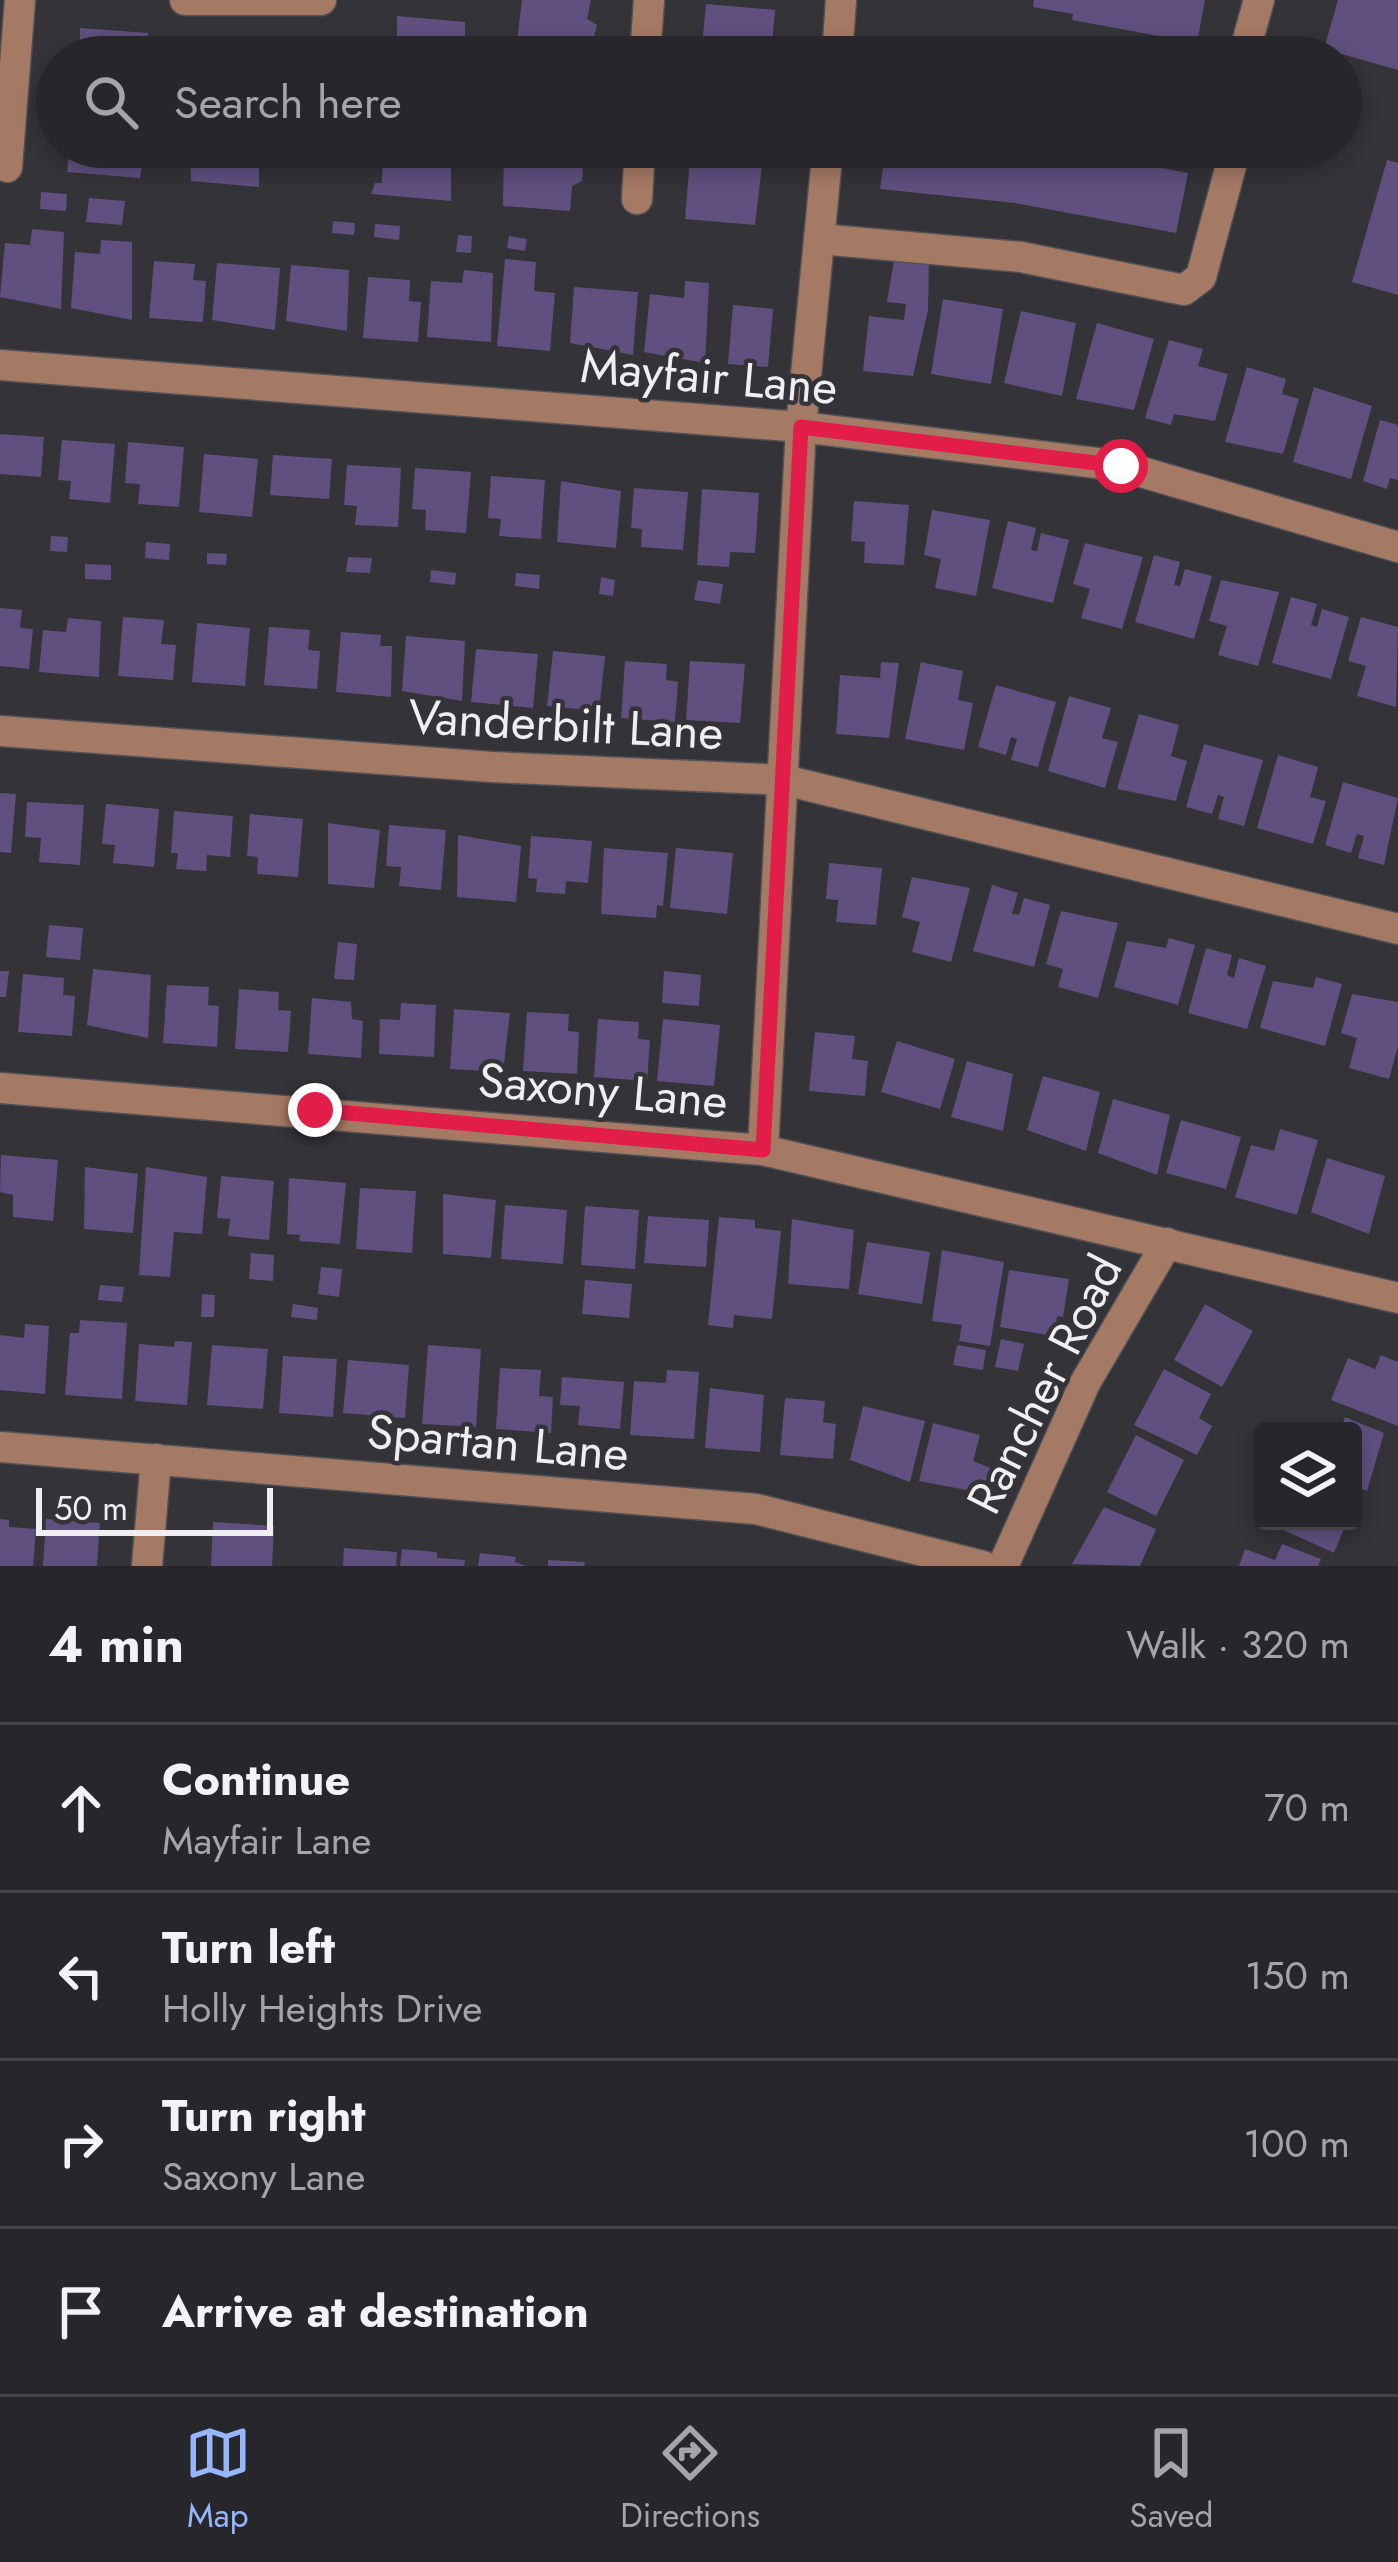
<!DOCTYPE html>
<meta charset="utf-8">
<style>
:root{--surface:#27262a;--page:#333236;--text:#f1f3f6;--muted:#a4a5a8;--line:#434347;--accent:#95b6fd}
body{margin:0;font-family:Jost,sans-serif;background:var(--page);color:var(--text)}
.controls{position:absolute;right:36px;bottom:36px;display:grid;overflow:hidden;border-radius:12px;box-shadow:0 6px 18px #0003}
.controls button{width:108px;height:108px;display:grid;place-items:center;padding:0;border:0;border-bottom:3px solid var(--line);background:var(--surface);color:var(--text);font:60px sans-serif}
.scale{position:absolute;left:36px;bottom:30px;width:237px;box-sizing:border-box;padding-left:12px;border:6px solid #efeef1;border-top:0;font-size:33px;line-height:42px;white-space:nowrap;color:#efeef1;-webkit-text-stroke:9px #343338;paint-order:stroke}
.stop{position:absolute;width:36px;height:36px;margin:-27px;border:9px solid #e11d48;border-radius:50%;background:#fff}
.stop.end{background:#e11d48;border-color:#fff;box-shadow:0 3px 12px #0008}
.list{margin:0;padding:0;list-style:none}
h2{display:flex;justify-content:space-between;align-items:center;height:156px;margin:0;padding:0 48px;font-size:51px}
h2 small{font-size:39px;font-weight:400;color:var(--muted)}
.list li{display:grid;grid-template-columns:78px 1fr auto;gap:36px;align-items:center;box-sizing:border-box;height:168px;padding:0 48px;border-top:3px solid var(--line)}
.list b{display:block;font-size:45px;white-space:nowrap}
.list p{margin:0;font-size:39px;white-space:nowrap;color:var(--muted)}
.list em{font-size:39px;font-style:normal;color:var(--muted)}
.icon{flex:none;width:66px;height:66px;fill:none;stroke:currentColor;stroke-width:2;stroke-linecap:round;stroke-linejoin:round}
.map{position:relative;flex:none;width:1398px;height:1566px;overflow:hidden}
.search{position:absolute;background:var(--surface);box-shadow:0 6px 18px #0003;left:36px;right:36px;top:36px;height:132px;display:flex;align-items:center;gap:30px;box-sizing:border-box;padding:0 42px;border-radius:66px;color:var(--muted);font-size:45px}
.sheet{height:828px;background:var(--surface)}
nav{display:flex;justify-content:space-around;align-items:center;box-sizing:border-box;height:168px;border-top:3px solid var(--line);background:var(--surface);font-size:33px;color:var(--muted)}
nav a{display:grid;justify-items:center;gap:6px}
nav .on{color:var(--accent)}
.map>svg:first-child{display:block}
.building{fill:#5f507f}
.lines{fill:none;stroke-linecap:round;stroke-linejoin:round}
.minor-casing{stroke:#525156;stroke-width:33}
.minor{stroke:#a57a65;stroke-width:30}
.route{stroke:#e11d48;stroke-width:15}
.labels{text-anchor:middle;stroke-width:9;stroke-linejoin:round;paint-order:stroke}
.street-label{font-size:48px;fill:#efeef1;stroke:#343338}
</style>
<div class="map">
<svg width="1398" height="1566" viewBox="0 0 1398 1566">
<rect width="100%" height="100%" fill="#343338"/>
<g class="building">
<polygon points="522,0 591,0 587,19 597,25 589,57 515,57"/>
<polygon points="1034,0 1205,0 1197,43 1072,20 1073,14 1033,7"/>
<polygon points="1338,0 1398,0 1398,70 1324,49"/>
<polygon points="706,4 775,10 771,57 701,57"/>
<polygon points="397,16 465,22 465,57 385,57 389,40 397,41"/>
<polygon points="80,28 148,33 149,57 72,57 72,51 80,52"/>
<polygon points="202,38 273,44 271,57 198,57"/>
<polygon points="70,147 145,147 140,178 67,172"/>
<polygon points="190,147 270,147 266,163 259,162 259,187 191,181"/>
<polygon points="383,147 458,147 456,166 451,165 451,201 371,194 375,183 382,183"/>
<polygon points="504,147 575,147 573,163 583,169 582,181 572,186 570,211 503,206"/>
<polygon points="691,147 764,147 755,225 685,219"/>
<polygon points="886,147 1069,147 1069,152 1111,160 1113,152 1152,159 1151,166 1188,173 1176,233 1015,203 880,189"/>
<polygon points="1387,160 1398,163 1398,295 1352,282"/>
<polygon points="41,192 67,194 66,211 40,209"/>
<polygon points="89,198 125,201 122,225 86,222"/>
<polygon points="333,221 355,223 354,235 332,233"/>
<polygon points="375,224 400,226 399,240 374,237"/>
<polygon points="32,229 64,232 61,309 0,297 5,243 30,245"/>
<polygon points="458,235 472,236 471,253 456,252"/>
<polygon points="509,236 527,239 525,251 507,248"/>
<polygon points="101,240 132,242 132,320 71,308 75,252 100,254"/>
<polygon points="505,259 536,262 534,291 555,293 550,351 497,346"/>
<polygon points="894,260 929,263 928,310 913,376 863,371 869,316 904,320 906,304 887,302"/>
<polygon points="154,261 195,264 193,280 206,281 203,322 149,318"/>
<polygon points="217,263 280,268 275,330 212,320"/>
<polygon points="291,265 349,270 347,331 286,321"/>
<polygon points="464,270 493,273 491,342 427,337 431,281 462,283"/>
<polygon points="368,277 410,280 409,301 421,302 418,342 363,338"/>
<polygon points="685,281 709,283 705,363 644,352 650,294 684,298"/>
<polygon points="574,287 638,292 633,355 570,343"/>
<polygon points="943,299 1003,309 991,384 931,374"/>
<polygon points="733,305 773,309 768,367 728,364"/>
<polygon points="1021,311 1076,323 1062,396 1004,383"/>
<polygon points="1097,323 1154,339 1134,410 1076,399"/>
<polygon points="1169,340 1203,349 1198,366 1228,374 1215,421 1174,414 1171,425 1145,418"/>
<polygon points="1247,367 1286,379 1282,394 1299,399 1283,454 1225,442"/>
<polygon points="1314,387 1372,406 1351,479 1293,462"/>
<polygon points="1380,420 1398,425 1398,480 1390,478 1387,489 1363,481"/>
<polygon points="0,434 44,437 41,477 0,474"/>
<polygon points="62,440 115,444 110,503 69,499 71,481 58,480"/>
<polygon points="128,442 184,447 179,507 138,504 140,484 125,483"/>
<polygon points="204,454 258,459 252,517 199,512"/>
<polygon points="273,455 332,459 329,499 270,495"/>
<polygon points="347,465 401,468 398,527 355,525 357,506 344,505"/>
<polygon points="415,468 471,472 466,533 425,530 426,510 412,509"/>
<polygon points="491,476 545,480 541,539 499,536 501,519 488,518"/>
<polygon points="561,481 621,491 616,548 557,542"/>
<polygon points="634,488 688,492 683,550 641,547 642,529 631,528"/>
<polygon points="702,489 759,493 755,553 730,552 729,567 697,565"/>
<polygon points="854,501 909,505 904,565 864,563 865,542 851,541"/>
<polygon points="932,510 990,520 976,596 935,588 941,559 924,555"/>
<polygon points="1008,521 1036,528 1031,550 1037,551 1041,533 1069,540 1053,603 992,588"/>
<polygon points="51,536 68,537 67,552 50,551"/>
<polygon points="146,542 170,544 169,560 145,558"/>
<polygon points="1085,543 1143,557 1122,629 1081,618 1090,589 1073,584"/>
<polygon points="207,553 227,554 226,565 207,564"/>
<polygon points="1154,555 1180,562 1174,585 1180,586 1185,569 1212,576 1194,639 1135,622"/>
<polygon points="348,557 372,558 370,573 346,572"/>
<polygon points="85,564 111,565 111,580 85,579"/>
<polygon points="431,570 456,573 455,585 430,582"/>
<polygon points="516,573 540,575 539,589 515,586"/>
<polygon points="601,577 615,580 613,596 599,594"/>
<polygon points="698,580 723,584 720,604 694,600"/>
<polygon points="1221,580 1279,592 1258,666 1218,655 1227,626 1209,621"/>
<polygon points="1291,597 1317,604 1311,625 1317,627 1322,609 1349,617 1331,679 1272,663"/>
<polygon points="0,608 22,610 20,628 33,629 29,669 0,666"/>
<polygon points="123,617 164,620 161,644 176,645 173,680 118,676"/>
<polygon points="1361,617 1398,627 1396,707 1357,696 1366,666 1348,661"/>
<polygon points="68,618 101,621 99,677 39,672 43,630 66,632"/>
<polygon points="197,623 250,628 245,686 192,682"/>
<polygon points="269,627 310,630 308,650 320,651 317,689 264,685"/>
<polygon points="341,632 381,635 380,646 392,646 391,697 336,692"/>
<polygon points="406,636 465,641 462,701 402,691"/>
<polygon points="476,649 538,654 533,708 471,702"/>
<polygon points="553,651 605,656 599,711 547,706"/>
<polygon points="625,661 667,664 666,680 678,682 675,722 621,718"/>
<polygon points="690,661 745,664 740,723 686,720"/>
<polygon points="881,662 899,663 889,738 836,734 840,675 880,678"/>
<polygon points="921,662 963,671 958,700 973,703 964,750 905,739"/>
<polygon points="996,685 1056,702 1038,767 1011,760 1017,739 1011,737 1006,755 978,747"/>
<polygon points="1069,696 1111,708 1102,738 1118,742 1105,788 1048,771"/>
<polygon points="1139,714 1179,725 1171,756 1187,761 1176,801 1117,789"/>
<polygon points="1204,744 1263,760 1244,826 1218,819 1224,797 1218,795 1212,814 1186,807"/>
<polygon points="1278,755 1318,767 1310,797 1326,801 1313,844 1257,828"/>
<polygon points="1343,782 1398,798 1384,865 1358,858 1364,836 1357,834 1351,853 1325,845"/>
<polygon points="0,793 16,794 11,853 0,852"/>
<polygon points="27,802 84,805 80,865 39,862 41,838 25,837"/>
<polygon points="106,804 159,809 154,867 113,863 115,845 102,844"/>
<polygon points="174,811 233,816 230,857 207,855 206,871 176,869 178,853 171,853"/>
<polygon points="250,814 303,819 298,877 257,874 258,857 247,856"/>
<polygon points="328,823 380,830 374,888 328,884"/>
<polygon points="389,825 446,830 441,890 399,886 401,867 386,866"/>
<polygon points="458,835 521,846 516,902 457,897"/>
<polygon points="531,836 592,841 588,883 566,881 565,894 536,892 537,879 528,878"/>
<polygon points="604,848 668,853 663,906 657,905 656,918 601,914"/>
<polygon points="676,848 733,853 727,914 670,908"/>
<polygon points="829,863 882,868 876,925 836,922 838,900 826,899"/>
<polygon points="912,877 970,888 951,962 912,952 920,922 902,917"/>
<polygon points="992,885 1018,893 1012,914 1019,915 1024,898 1050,905 1034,967 973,951"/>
<polygon points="1061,911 1118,923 1098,998 1058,987 1063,969 1046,964"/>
<polygon points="49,925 83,928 80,960 46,957"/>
<polygon points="1169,938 1195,945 1178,1005 1114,987 1127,941 1166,948"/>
<polygon points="338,942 357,944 354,980 334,979"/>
<polygon points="1206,948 1232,955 1227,975 1234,978 1239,958 1266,966 1247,1029 1188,1013"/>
<polygon points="93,969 151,975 148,1038 87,1025"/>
<polygon points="0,971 9,971 6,997 0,997"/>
<polygon points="664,971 701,975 699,1006 662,1003"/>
<polygon points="23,974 64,978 63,995 75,996 72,1036 18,1032"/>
<polygon points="1316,977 1342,984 1325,1046 1260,1028 1273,981 1313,988"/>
<polygon points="167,985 209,987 208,1005 219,1006 217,1047 163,1043"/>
<polygon points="239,989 279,992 278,1010 291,1011 288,1052 235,1049"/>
<polygon points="1352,994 1398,1002 1398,1046 1389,1079 1349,1068 1357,1038 1341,1033"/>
<polygon points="312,998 351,1002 352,1019 363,1021 361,1058 308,1054"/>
<polygon points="401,1003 436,1005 434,1057 379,1054 380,1019 400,1020"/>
<polygon points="454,1009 510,1013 503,1072 450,1069"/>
<polygon points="527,1012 569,1014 568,1031 579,1032 577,1074 523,1071"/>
<polygon points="598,1019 639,1022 638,1039 650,1040 647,1081 594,1077"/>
<polygon points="663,1019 720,1025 714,1086 657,1081"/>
<polygon points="815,1032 855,1036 852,1059 868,1061 865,1096 809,1091"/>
<polygon points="897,1041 955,1059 940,1109 881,1092"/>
<polygon points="967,1061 1013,1074 1003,1131 951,1117"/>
<polygon points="1043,1076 1100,1092 1086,1151 1027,1130"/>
<polygon points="1113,1099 1170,1115 1157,1175 1098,1153"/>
<polygon points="1181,1120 1241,1137 1226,1189 1166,1173"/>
<polygon points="1280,1129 1318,1140 1297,1215 1235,1197 1251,1145 1274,1151"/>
<polygon points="1,1155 58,1160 53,1221 13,1217 13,1195 0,1192"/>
<polygon points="1327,1158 1385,1176 1369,1234 1311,1212"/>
<polygon points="85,1167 138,1174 133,1233 84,1229"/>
<polygon points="146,1167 207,1177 202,1234 174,1232 170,1277 139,1275"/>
<polygon points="221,1176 274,1181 269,1240 228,1236 230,1219 217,1218"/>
<polygon points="289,1178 346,1183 340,1244 299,1241 300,1235 287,1234"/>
<polygon points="360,1188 416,1191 412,1253 356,1249"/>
<polygon points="443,1194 496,1200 491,1258 443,1254"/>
<polygon points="505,1205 567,1210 563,1264 501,1259"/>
<polygon points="585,1206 639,1210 635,1269 581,1265"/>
<polygon points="648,1216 709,1220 706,1267 644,1263"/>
<polygon points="719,1217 755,1220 755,1228 781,1231 772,1319 734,1315 733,1328 708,1325"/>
<polygon points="792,1219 854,1230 849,1289 788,1284"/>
<polygon points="867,1242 930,1252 922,1304 858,1294"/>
<polygon points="942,1250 1004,1262 990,1346 959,1341 962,1325 932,1321"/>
<polygon points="251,1253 274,1255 273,1281 249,1279"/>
<polygon points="321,1267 342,1269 339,1297 318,1294"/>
<polygon points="1009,1270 1069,1279 1063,1317 1057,1316 1054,1336 1000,1327"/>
<polygon points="585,1280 632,1284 629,1318 582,1314"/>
<polygon points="100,1285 124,1287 122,1302 98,1300"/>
<polygon points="202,1294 215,1295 214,1317 201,1317"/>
<polygon points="293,1304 318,1308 317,1320 291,1317"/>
<polygon points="1205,1304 1253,1331 1222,1387 1174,1360"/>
<polygon points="80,1320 127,1323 122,1399 65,1395 70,1333 79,1333"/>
<polygon points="25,1324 49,1326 45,1394 0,1390 0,1335 24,1338"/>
<polygon points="1001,1339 1024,1344 1018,1371 995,1367"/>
<polygon points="175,1341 192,1342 187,1405 135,1401 139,1344 174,1347"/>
<polygon points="212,1345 268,1349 263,1409 207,1405"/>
<polygon points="428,1345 481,1349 476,1427 422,1424"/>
<polygon points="957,1345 986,1350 983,1370 953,1365"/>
<polygon points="1381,1355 1398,1362 1398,1426 1331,1400 1348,1358 1375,1369"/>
<polygon points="283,1356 337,1359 333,1417 279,1413"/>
<polygon points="348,1360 409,1365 405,1418 343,1413"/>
<polygon points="500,1368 541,1370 539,1396 553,1397 551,1433 496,1429"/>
<polygon points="1164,1369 1211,1394 1199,1418 1212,1426 1197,1455 1134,1425"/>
<polygon points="667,1370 699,1372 694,1439 630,1435 634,1381 666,1383"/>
<polygon points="562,1377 624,1382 620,1429 578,1425 580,1406 560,1405"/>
<polygon points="710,1388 764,1395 760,1452 705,1448"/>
<polygon points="785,1398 825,1401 823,1422 836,1424 833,1459 780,1455"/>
<polygon points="863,1406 925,1421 910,1482 850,1460"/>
<polygon points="1345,1417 1384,1433 1367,1491 1353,1485 1353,1431 1340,1431"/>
<polygon points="933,1423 980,1435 973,1461 993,1469 987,1494 919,1481"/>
<polygon points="1136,1435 1184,1460 1156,1516 1107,1492"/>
<polygon points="1104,1507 1156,1529 1140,1566 1072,1564"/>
<polygon points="0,1519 9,1520 9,1527 36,1529 33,1566 0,1566"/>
<polygon points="46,1519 100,1523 97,1566 43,1566"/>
<polygon points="1264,1521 1347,1521 1334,1553"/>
<polygon points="213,1522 274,1526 272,1566 211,1566"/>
<polygon points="1282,1544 1321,1559 1318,1566 1239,1566 1245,1549 1275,1560"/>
<polygon points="344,1548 397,1552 396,1566 343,1566"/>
<polygon points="402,1549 437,1552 437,1558 465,1560 464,1566 400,1566"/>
<polygon points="480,1553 516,1557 515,1562 526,1566 478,1566"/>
<polygon points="548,1560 585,1562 584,1566 548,1566"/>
</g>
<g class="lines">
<defs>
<g id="minor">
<polyline points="185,0 321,0"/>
<polyline points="837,52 882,57"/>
<polyline points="645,57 649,0"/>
<polyline points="837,57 841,0"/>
<polyline points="1243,57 1259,0"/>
<polyline points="7,167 20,0"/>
<polyline points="637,199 640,147"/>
<polyline points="819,239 1021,257 1184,290 1201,277 1236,147"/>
<polyline points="0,365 801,427 1121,466 1398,547"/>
<polyline points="0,731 492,767 784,780 1398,929"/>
<polyline points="0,1088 763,1150 1398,1298"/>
<polyline points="763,1150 801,427 828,147"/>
<polyline points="0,1447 756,1509 983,1566"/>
<polyline points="147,1566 156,1459"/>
<polyline points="1003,1566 1085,1383 1167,1243"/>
</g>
</defs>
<use href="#minor" class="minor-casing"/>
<use href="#minor" class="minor"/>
</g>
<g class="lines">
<polyline class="route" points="315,1110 763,1150 801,427 1121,466"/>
</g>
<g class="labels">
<g class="street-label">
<text transform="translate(709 376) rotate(5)" y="17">Mayfair Lane</text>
<text transform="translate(566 724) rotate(3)" y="17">Vanderbilt Lane</text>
<text transform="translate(603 1090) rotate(5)" y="17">Saxony Lane</text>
<text transform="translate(1044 1384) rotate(-63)" y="17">Rancher Road</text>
<text transform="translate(498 1442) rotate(5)" y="17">Spartan Lane</text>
</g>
</g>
</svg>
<div class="controls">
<button><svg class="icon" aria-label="layers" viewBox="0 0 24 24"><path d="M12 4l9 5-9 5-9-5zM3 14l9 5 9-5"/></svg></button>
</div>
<div class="scale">50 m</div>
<div class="stop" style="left:1121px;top:466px"></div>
<div class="stop end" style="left:315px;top:1110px"></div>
<div class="search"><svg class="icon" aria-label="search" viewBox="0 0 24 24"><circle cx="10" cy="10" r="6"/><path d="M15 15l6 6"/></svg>Search here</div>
</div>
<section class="sheet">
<h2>4 min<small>Walk · 320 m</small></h2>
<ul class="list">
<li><svg class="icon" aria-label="ahead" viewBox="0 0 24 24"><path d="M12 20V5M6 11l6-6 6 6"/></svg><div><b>Continue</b><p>Mayfair Lane</p></div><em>70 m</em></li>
<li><svg class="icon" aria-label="left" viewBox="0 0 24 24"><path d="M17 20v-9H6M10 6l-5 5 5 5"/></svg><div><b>Turn left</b><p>Holly Heights Drive</p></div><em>150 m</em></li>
<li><svg class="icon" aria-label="right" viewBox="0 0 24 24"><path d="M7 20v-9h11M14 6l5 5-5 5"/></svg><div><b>Turn right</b><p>Saxony Lane</p></div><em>100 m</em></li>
<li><svg class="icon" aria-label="arrive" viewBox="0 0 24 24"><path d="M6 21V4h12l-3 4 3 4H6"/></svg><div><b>Arrive at destination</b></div></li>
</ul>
</section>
<nav>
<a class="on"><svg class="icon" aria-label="map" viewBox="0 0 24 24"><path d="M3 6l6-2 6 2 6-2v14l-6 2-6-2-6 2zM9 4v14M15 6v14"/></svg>Map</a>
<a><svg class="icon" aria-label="directions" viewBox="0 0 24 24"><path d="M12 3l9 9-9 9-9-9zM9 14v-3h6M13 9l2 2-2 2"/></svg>Directions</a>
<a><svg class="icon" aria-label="saved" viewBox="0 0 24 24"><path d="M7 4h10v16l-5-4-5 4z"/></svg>Saved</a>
</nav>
